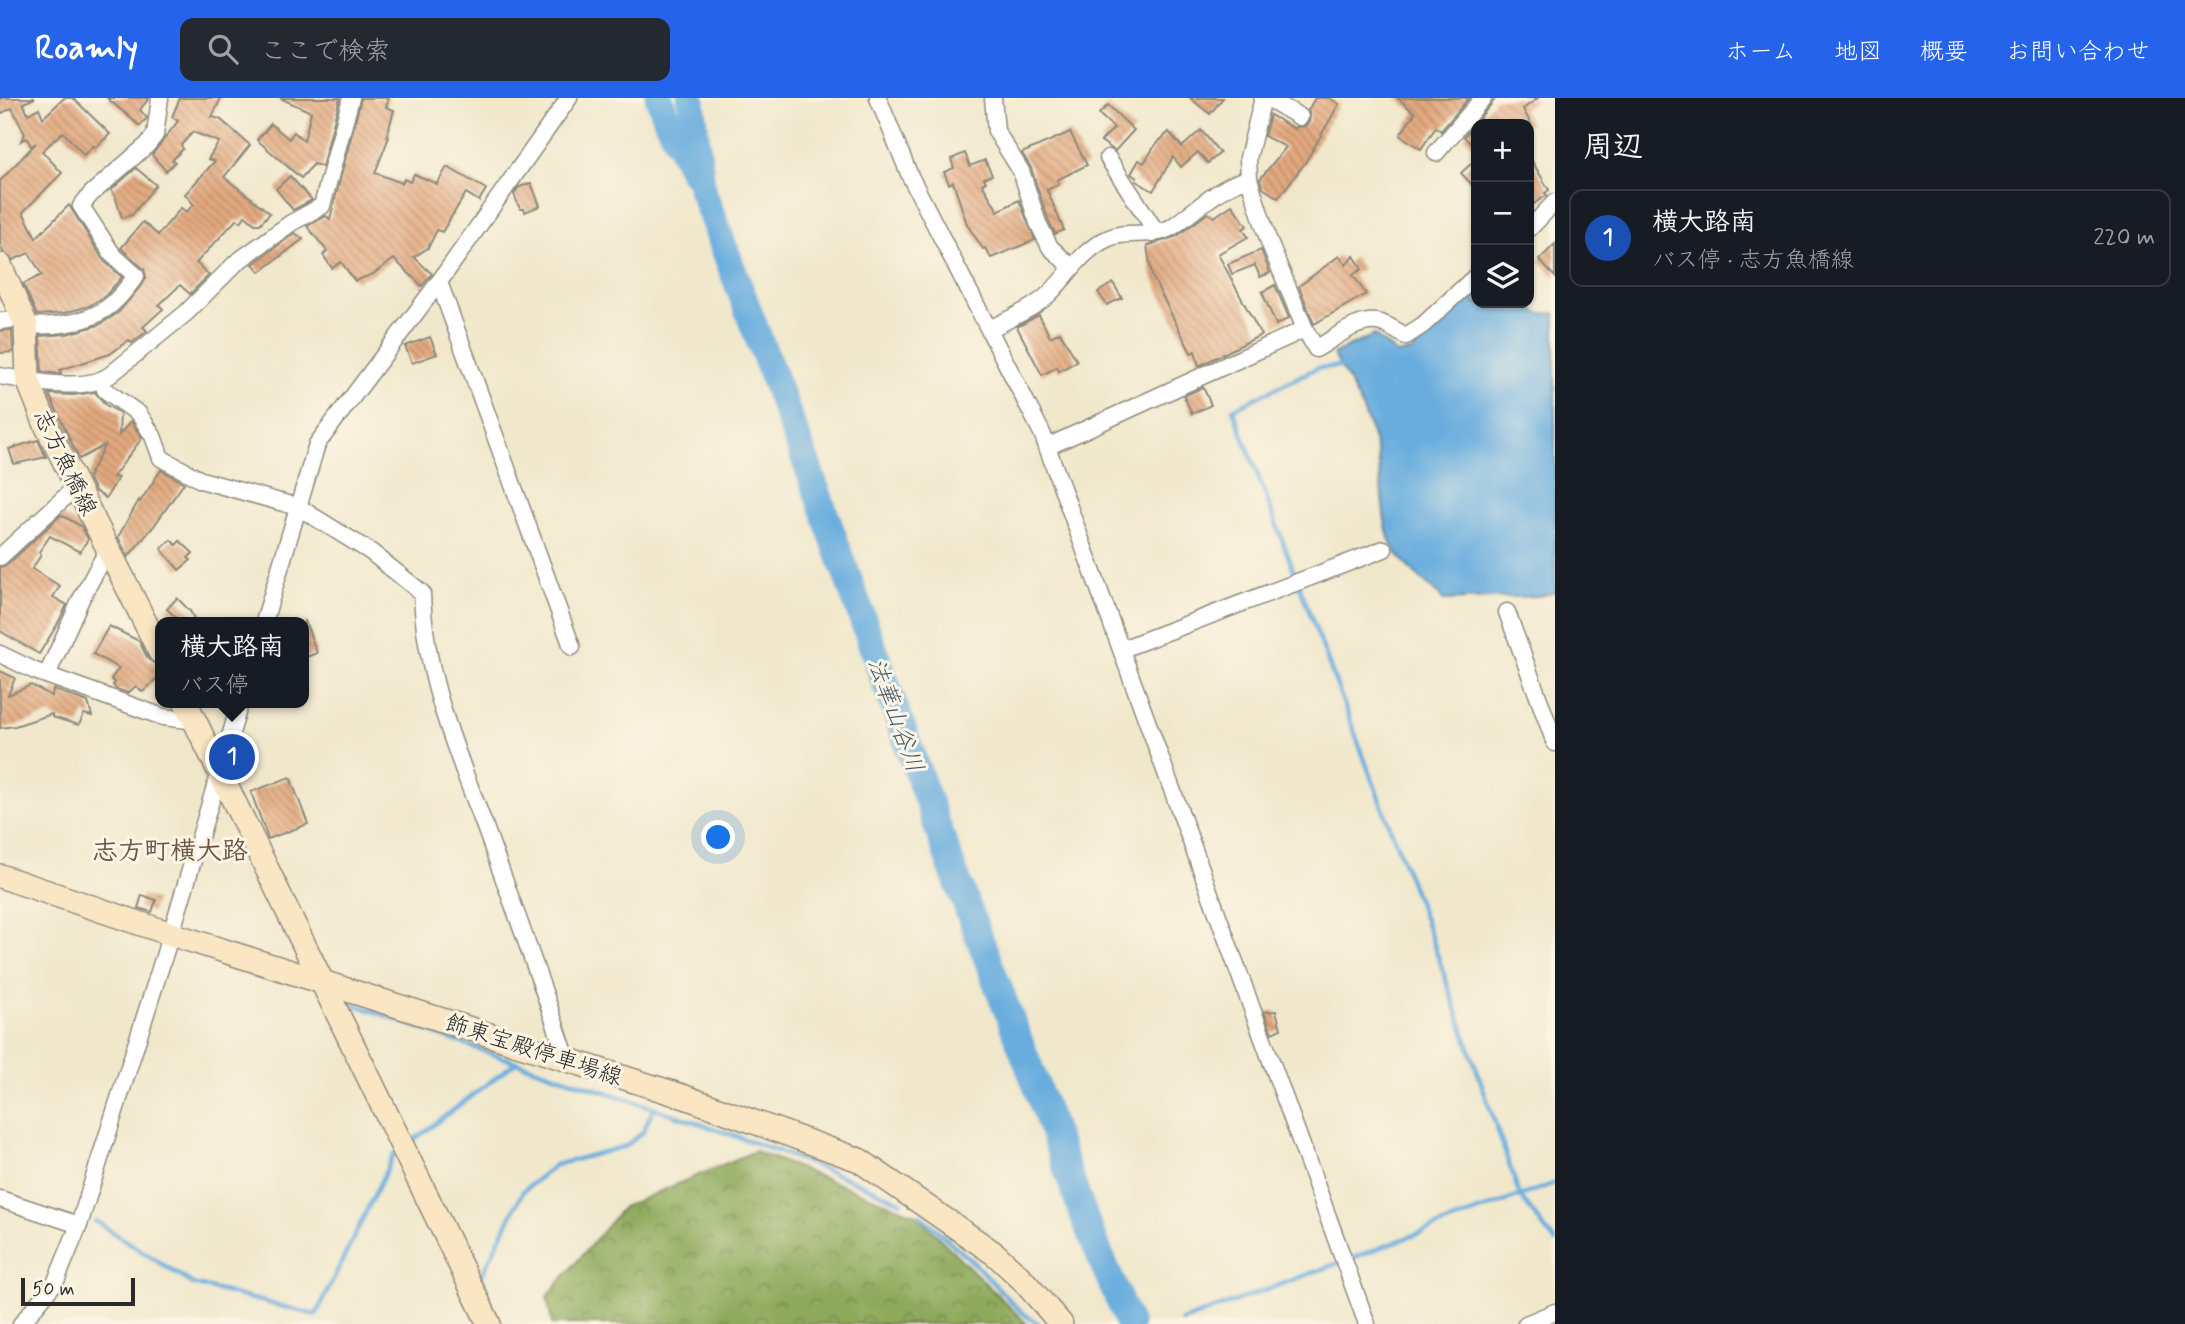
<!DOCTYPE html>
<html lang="ja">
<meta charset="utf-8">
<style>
:root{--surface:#171b24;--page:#242831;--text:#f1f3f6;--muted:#9ea1a6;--line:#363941;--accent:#2563eb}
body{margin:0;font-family:Mynerve,"Klee One",sans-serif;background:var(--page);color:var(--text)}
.controls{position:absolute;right:21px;top:21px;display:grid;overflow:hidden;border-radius:14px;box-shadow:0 2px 5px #0004}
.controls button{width:63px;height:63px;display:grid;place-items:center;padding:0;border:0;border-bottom:2px solid var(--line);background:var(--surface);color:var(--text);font:35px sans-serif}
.scale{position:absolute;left:21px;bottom:18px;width:114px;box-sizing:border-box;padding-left:7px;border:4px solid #2b2b2b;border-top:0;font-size:19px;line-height:24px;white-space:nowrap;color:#2b2b2b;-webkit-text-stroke:5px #fcf5e5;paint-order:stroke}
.you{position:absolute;left:719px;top:740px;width:24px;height:24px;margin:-18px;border:5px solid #fff;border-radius:50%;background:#1a73e8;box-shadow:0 0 0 10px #1a73e833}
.badge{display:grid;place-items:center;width:46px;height:46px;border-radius:50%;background:var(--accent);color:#fff;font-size:23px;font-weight:700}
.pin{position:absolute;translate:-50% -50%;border:4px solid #fff;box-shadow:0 2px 7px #0006}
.popup{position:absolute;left:155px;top:519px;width:154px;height:91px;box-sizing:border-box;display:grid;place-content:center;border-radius:14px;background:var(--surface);filter:drop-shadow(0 2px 5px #0005);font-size:23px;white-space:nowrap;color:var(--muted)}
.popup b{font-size:26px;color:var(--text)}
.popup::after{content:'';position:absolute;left:50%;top:100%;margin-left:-14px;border:14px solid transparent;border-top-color:var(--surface)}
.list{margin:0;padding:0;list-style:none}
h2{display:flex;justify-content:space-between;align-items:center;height:91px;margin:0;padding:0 28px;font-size:30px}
h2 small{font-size:23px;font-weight:400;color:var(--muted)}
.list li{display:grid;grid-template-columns:46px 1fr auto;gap:21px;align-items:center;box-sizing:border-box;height:98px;margin:0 14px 14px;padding:0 14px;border:2px solid var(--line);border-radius:14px}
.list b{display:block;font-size:26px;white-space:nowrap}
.list p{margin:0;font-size:23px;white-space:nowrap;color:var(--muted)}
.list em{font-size:23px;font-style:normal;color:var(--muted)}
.icon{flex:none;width:38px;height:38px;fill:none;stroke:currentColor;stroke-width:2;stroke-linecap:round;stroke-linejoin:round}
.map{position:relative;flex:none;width:1555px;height:1226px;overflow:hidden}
header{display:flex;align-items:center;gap:42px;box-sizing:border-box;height:98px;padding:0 35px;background:var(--accent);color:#fff}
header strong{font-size:33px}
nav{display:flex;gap:38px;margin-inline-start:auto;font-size:24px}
.search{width:490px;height:63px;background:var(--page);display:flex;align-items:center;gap:18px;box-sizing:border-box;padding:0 24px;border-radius:14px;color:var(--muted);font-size:26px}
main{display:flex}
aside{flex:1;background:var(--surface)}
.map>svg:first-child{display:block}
.forest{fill:url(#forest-crowns);stroke:#5d6a44;stroke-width:2}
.water{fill:#69adde;stroke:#4a6c84;stroke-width:2}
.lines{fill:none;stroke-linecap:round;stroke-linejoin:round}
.stream{stroke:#69adde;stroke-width:4.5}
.river{stroke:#69adde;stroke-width:28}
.building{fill:url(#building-back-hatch)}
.street-casing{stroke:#8e8a7c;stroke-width:19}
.secondary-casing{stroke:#8e8a7c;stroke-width:26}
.street{stroke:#fff;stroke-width:16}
.secondary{stroke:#fbe6c4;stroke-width:23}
.labels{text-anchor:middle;stroke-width:6;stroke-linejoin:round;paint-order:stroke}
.street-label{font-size:23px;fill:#2b2b2b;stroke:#fcf5e5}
.water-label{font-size:24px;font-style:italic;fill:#41586a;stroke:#fcf5e5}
.quarter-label{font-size:26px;font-weight:bold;fill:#6b5748;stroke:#fcf5e5}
</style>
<header>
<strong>Roamly</strong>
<div class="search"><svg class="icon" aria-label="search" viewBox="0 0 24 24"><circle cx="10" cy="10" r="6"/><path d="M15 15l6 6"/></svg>ここで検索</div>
<nav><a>ホーム</a><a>地図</a><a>概要</a><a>お問い合わせ</a></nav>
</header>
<main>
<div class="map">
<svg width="1555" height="1226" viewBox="0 0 1555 1226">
<defs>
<pattern id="forest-crowns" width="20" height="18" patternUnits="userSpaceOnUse" patternTransform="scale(1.75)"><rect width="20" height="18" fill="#8faa5c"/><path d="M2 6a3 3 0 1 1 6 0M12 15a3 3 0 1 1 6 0" fill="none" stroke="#758b4c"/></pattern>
<pattern id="building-back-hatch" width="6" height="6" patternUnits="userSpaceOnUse" patternTransform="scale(1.75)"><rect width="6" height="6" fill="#e3a97f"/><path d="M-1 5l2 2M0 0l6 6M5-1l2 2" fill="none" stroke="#b88a68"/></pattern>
</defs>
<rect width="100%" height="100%" fill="#fcf5e5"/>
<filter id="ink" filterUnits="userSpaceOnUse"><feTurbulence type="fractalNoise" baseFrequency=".0143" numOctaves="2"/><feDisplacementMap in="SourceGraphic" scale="14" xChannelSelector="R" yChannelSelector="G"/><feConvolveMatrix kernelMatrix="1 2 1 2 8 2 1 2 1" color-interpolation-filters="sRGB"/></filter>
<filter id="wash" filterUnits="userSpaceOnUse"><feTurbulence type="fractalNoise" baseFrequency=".00686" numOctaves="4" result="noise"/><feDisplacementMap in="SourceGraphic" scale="28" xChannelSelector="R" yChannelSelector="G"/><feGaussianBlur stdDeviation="1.57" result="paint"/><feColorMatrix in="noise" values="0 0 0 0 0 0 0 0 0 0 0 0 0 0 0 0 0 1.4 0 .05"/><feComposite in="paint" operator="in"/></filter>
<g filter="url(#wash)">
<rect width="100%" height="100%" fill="#f1e8cc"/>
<polygon class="forest" points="755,1053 915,1116 1027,1226 552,1226 547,1199 623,1109"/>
<path class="water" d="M1476,193v12h45l19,11 15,-1v279l-15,4 -96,4c-17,-17 -37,-30 -50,-51 -14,-23 -11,-73 -18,-101 -10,-38 -24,-61 -43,-94l41,-19 23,19 14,-2z"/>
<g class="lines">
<g class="stream">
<polyline points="1345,268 1317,270 1233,311 1432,841 1520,1098 1555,1144"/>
<path d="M350,905c55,19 110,40 166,59 129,44 260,83 385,140"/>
<polyline points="411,1044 516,964"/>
<polyline points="920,1117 972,1163 1022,1215 1039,1226"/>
<polyline points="95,1123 193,1186 316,1217 394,1056"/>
<polyline points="487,1197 481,1179 523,1093 555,1067 626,1048 643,1034 654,1009"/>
<polyline points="1182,1223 1555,1085"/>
</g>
<g class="river">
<polyline points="659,0 668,24 693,74"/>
<polyline points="691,0 702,92 809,372 953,772 1035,984 1086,1124 1129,1226"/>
</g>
</g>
<g id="blocks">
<g class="building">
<polygon points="0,0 35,0 23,5 28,16 39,10 43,20 64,0 73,0 110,36 96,49 93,48 84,57 63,34 42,53 62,75 23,114 36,140 69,107 104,163 122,179 105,198 89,208 64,215 37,217 23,186 42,177 29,155 13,162 3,154 0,147 0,83 36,45 31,48 27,40 21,43 25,36 12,10 0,16"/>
<polygon points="107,0 149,0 140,12 147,20 140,28"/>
<polygon points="180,0 221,0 212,19 220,21 250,47 224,79 270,115 260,126 255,126 245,118 241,124 237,121 196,165 209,177 190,196 180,187 159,207 163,211 143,229 147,233 132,245 129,242 110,256 60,272 61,276 42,274 40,238 67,236 99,227 119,214 144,184 146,179 144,171 121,150 143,124 158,137 181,110 186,114 194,107 185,96 215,63 208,61 219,44 193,34 181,47 183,51 172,62 175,64 166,73 152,57 178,23 172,19"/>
<polygon points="280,0 340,0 322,69 314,66 301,80 257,42 271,26 289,41 294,34 304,43 311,14"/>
<polygon points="361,0 389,0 386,9 394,12 387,38 389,39 375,75 402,85 404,81 410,84 414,76 437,86 447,69 486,91 479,103 466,95 442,134 437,132 428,150 414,159 432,176 422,188 394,161 373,176 355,183 341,164 332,170 323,157 327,153 307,128 326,118 330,121"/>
<polygon points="1190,0 1223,0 1210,16"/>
<polygon points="1315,0 1329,0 1339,6 1305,65 1278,100 1263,90 1260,81 1286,49 1264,38 1269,20 1270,17 1295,31 1296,29 1305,28 1309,24 1310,18 1308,12"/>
<polygon points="1397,0 1469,0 1441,33 1436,29 1421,51 1400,37 1415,15"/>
<polygon points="1496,0 1538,0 1523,11 1531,26 1476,26 1476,50 1464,39"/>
<polygon points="1108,7 1134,32 1115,53 1101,43 1114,30 1099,16"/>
<polygon points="1201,32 1220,55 1208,65 1198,54 1181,69 1173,59 1153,93 1136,83 1137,80 1131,76 1139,62 1144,65 1156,46 1169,34 1182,49"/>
<polygon points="1070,34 1087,67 1057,82 1059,86 1047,92 1064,132 1055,136 1048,121 1031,70 1022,55"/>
<polygon points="965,55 970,68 985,62 992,77 984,80 986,84 982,86 998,113 1019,102 1035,142 991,160 985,150 983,151 967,126 953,84 949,86 944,74 954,70 951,61"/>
<polygon points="1529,58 1549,92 1545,95 1547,97 1529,109"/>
<polygon points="1476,61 1476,91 1461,75"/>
<polygon points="136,70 156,87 132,117 122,120 115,98 111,92"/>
<polygon points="290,78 312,102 293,112 276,91"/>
<polygon points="531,85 540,108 525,114 524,111 520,111 514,96 519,89"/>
<polygon points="1232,107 1247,128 1243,131 1248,139 1218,156 1261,237 1199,268 1195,253 1191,255 1152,178 1147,148 1177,138 1208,115 1214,119"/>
<polygon points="295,135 303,141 260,174 253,166"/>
<polygon points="1555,146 1555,179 1539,162"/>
<polygon points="1261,152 1270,175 1260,179 1255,167 1232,176 1228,166"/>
<polygon points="1339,158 1346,167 1354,158 1362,171 1353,177 1366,196 1314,226 1299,188"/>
<polygon points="1113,185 1122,200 1107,207 1098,194"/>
<polygon points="1275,187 1289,220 1276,227 1262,194"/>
<polygon points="1039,217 1050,239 1060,234 1077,263 1059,273 1057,269 1042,277 1017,229"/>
<polygon points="12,232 13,254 0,255 0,233"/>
<polygon points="430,239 437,256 412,265 405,248"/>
<polygon points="1203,289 1211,307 1192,316 1184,298"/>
<polygon points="95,294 106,307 120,315 119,337 131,323 142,340 113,379 118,380 106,400 95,393 88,379 105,347 79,361 49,296 73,297"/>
<polygon points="38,342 46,359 14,366 9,351"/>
<polygon points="161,372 184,385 154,428 128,459 118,439 139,402 140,404"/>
<polygon points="61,417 81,428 88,441 80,454 50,438 39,454 41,457 32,471 60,488 53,499 67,507 57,527 39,556 0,533 0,469 7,467"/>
<polygon points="171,442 176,447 180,443 193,455 188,460 191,462 179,472 161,451"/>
<polygon points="177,500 190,513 196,524 181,524 167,511"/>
<polygon points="305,523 317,555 304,560 304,523"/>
<polygon points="109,528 139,543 148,561 159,568 160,577 143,594 136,588 128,595 116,591 113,587 115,585 111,581 119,570 93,556"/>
<polygon points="0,573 15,580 8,597 31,587 52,598 53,591 88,604 92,618 84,616 79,627 52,619 52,616 15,628 0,630"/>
<polygon points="290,679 308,726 268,741 251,694"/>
<polygon points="142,797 156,802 152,814 138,810"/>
<polygon points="1276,913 1281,931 1272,935 1264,914"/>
</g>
</g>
</g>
<g filter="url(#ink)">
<use href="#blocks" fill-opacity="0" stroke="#8e8a7c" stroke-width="2"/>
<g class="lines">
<defs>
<g id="street">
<polyline points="878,0 910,78 1042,335 1367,1226"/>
<polyline points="993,0 996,33 1021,73 1038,125 1050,149 1071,169"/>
<path d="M1263,0l-15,60 1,21 20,63 36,87 11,20c18,-10 44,-33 65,-26 9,3 17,9 25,13l17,-11 53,-49"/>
<polyline points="1268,0 1300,19"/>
<polyline points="1436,55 1483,0"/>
<polyline points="1108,60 1153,129 1152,136"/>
<polyline points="1529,131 1555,104"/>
<polyline points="439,184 572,549"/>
<polyline points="0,223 23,220"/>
<path d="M26,227c24,2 56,-1 76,-14 13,-7 25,-23 34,-35l-23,-21 -32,-49 10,-12 56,-49 8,-10 5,-37"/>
<path d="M990,231c20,-11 44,-20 60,-36 19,-19 33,-44 59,-55 19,-9 43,1 63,-11 22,-15 51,-44 77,-48"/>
<path d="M0,278c28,5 86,17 110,-1l76,-62 51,-51 54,-39 31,-17 29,-108"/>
<path d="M105,292l34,24 14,22 8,22 40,22 97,27 73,45 51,41c3,90 37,162 67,245 27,74 53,147 78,221"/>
<polyline points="1047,349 1305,231"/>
<polyline points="0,459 76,389"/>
<polyline points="1507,514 1555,645"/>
<polyline points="264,524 317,346 439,184 569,0"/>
<polyline points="1122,551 1384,451"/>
<polyline points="0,556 35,573 163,619 196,623"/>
<polyline points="47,577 81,501 108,451"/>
<polyline points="0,1101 79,1127"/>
<polyline points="21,1226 56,1183 79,1127 171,836 240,605"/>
<polyline points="1526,1226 1555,1214"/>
</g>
<g id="secondary">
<polyline points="0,167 26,227 28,282 46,327 160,554"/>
<polyline points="186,605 489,1226"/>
<polyline points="0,778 171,836 685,999 859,1062 995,1156 1022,1181 1061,1226"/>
</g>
</defs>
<use href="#street" class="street-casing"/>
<use href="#secondary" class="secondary-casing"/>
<use href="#street" class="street"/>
<use href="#secondary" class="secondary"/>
</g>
</g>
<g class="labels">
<g class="street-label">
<text transform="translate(66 364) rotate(64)" y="8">志方魚橋線</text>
<text transform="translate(534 951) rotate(18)" y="8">飾東宝殿停車場線</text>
</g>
<g class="water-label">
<text transform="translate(896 617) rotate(70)" y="8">法華山谷川</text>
</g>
<g class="quarter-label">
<text x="170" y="761">志方町横大路</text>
</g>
</g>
</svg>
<div class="controls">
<button>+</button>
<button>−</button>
<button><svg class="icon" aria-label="layers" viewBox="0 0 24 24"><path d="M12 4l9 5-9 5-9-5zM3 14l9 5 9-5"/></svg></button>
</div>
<div class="scale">50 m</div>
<div class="you"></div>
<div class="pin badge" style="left:232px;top:659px;background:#1a4fb4">1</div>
<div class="popup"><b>横大路南</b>バス停</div>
</div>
<aside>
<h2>周辺<small></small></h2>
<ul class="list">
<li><span class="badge" style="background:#1a4fb4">1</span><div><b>横大路南</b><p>バス停 · 志方魚橋線</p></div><em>220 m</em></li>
</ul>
</aside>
</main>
